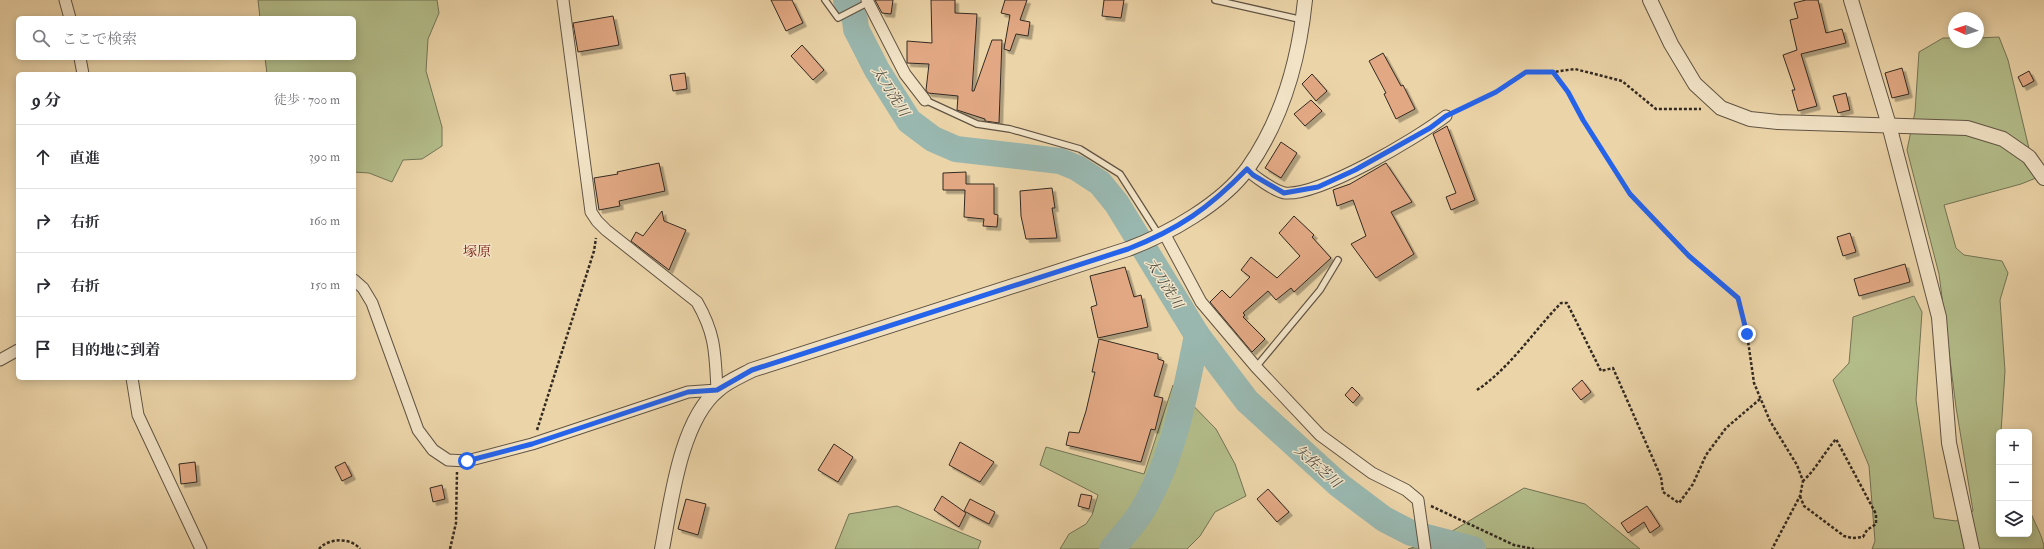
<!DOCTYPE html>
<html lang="ja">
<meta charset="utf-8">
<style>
:root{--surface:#fff;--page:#f7f7f7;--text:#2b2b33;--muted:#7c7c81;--line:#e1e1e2}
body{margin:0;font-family:"IM FELL Double Pica","Noto Serif JP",serif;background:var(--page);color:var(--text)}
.controls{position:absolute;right:12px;bottom:12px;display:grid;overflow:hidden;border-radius:6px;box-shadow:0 2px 10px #0003}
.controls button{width:36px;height:36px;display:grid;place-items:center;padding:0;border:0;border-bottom:1px solid var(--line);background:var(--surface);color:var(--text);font:20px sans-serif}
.compass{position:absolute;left:1948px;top:12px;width:36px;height:36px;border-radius:50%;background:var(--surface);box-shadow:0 2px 10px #0003;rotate:273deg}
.stop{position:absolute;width:12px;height:12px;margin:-9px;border:3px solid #2563eb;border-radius:50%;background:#fff}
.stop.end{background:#2563eb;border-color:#fff;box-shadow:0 1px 4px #0008}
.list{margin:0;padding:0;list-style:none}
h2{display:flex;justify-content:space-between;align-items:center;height:52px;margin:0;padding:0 16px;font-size:17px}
h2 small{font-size:13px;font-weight:400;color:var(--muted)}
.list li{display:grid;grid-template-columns:26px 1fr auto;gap:12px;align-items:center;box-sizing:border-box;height:64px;padding:0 16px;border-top:1px solid var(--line)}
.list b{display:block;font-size:15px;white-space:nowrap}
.list em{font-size:13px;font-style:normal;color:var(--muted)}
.icon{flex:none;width:22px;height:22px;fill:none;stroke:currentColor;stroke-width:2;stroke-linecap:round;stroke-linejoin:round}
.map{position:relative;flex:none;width:2044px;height:549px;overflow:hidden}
.search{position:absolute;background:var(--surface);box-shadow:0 2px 10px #0003;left:16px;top:16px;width:340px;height:44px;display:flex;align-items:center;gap:10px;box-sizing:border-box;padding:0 14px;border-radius:6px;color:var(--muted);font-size:15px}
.panel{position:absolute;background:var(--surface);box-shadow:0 2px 10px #0003;left:16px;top:72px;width:340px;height:308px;border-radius:6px}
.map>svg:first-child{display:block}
.green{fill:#b3bd8a;stroke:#737456}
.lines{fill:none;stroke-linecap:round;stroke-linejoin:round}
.river{stroke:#99b7af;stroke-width:26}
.building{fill:#e1a883;stroke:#332a22;filter:url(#shadow)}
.service-casing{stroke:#615444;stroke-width:8}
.minor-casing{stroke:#615444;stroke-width:13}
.tertiary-casing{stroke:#615444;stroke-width:16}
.path{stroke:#332a22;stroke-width:2.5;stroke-dasharray:3 2;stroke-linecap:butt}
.service{stroke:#f2e3c6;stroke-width:5.5}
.minor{stroke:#f2e3c6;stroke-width:11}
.tertiary{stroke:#f2e3c6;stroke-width:14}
.route{stroke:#2563eb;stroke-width:5}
.labels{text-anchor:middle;stroke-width:3;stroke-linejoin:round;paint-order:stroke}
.water-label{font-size:14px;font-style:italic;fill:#4c4d45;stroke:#f2e3c6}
.neighbourhood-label{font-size:14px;fill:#7a1f14;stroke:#f2e3c6}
</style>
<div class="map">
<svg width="2044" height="549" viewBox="0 0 2044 549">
<defs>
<filter id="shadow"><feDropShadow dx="3.5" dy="3.5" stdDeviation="0" flood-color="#0004"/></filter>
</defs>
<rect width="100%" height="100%" fill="#ebd4a8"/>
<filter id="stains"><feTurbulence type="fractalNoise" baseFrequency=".005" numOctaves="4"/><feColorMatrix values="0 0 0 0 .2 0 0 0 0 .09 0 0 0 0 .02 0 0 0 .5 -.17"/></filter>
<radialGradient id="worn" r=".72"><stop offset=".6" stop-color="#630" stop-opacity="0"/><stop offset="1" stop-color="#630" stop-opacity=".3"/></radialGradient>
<g class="green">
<polygon points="258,0 437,0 439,13 428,39 426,71 442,127 442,146 422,159 403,160 392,182 369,173 354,172 354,74 267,74 265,58 354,58 354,18 260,18"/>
<path d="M1999,37l9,23 28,118 -15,6 -77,21 12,43 8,7 38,6 6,12 -8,27 5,71 -4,61h-2v102h30v-26c4,13 15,29 15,41h-172l3,-8 -6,-75 -36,-86 16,-17 4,-46 61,-21 8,16 -6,88 18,118 22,3 17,-10 -17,-104 -17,-133 -32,-124 8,-38 4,-60 24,-14h11v4h24v-4z"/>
<polygon points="1173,385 1216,429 1235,464 1246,496 1215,512 1200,536 1187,549 1060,549 1069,534 1086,524 1092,515 1098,495 1040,465 1046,447 1144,474"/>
<polygon points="1524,488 1585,504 1640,549 1408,549 1439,539"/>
<polygon points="897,506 981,541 978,549 835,549 849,514"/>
</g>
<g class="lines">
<g class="river">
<polyline points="846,0 855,20 856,29 877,70 909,121 933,139 956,149 1060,161 1077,168 1100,183 1117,204 1197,335 1247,401 1339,485 1384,519 1411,533 1473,549"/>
<path d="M1112,549c10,-12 22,-25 30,-38 32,-54 43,-116 55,-176"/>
</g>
</g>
<g class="building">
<polygon points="771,0 792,0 803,23 786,31"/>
<polygon points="875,0 893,0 891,14 882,13"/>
<polygon points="931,0 955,0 955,13 977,14 972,91 974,91 992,40 1002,40 999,123 985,121 985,119 957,110 958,96 928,93 926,90 929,64 907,63 907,41 932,43"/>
<polygon points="1005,0 1027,0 1020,20 1030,22 1028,36 1016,34 1010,51 1004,49 1010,15 1001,13"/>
<polygon points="1104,0 1124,0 1121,18 1102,16"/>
<polygon points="1806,0 1818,0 1826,33 1842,29 1846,43 1801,54 1817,106 1798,111 1792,90 1795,90 1783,55 1797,50 1790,20 1798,18 1794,3"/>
<polygon points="613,16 619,45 578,52 573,23"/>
<polygon points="802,45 824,70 813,80 791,56"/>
<polygon points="1383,53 1401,86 1403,85 1415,109 1396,119 1384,94 1386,93 1369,61"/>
<polygon points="1902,68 1909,94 1892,98 1885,73"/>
<polygon points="2029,71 2034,81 2023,87 2018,77"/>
<polygon points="685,73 687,89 673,91 670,75"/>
<polygon points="1312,74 1327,91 1316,101 1302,84"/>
<polygon points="1846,93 1850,110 1838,113 1833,96"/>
<polygon points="1311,100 1322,111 1305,126 1294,114"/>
<polygon points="1447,126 1475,200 1451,210 1446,197 1456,193 1433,134"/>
<polygon points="1281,142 1297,153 1281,178 1265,168"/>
<polygon points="659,163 665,191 619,201 620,206 599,210 594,178 618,174 617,172"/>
<polygon points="1386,163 1412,202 1391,212 1414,254 1376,278 1351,244 1366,236 1353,200 1337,206 1333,190 1350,184"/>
<polygon points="966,172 966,184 994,184 994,214 998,215 997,227 983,226 984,219 964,217 965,190 943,190 943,173"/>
<polygon points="1052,188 1055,208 1052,208 1057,238 1026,239 1021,216 1020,191"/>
<polygon points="662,211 664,221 686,230 669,270 631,241 636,232 643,236"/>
<polygon points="1294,216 1314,235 1312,237 1331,258 1294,292 1291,288 1276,300 1268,291 1243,313 1245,315 1243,317 1265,339 1252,352 1210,302 1222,290 1230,298 1250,277 1241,270 1251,257 1277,278 1300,256 1279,233"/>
<polygon points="1850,233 1856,252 1843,256 1837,237"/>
<polygon points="1905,264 1910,282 1859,296 1854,279"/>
<polygon points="1125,267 1134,297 1141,295 1148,327 1098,338 1091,307 1097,305 1090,276"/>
<polygon points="1099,339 1158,354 1158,359 1164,361 1154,396 1163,398 1155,430 1151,429 1141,462 1066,445 1069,432 1079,433 1086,411 1095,372 1092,372"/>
<polygon points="1582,380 1591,392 1581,400 1572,389"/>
<polygon points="1352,387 1360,395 1353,403 1345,395"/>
<polygon points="960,442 994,462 980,482 949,465"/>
<polygon points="834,444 853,457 838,482 818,470"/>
<polygon points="195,462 197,482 181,484 179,464"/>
<polygon points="345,462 352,476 342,481 335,467"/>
<polygon points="442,485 445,499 433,502 430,488"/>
<polygon points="1268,489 1289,512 1277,522 1257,499"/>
<polygon points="1081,494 1092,496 1089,509 1078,506"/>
<polygon points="942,496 966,513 959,527 934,510"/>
<polygon points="686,499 706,504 698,535 678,529"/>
<polygon points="970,499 995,512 989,524 964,511"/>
<polygon points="1647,506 1660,526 1650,533 1644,522 1628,533 1621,523"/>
</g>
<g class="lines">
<defs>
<g id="service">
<polyline points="825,0 838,18 867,3"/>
<polyline points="1215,0 1303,20"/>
<polyline points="925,100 977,124 1010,129 1080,149 1120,174 1159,235"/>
<polyline points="1256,367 1320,290 1338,260"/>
</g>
<g id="minor">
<polyline points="65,0 70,18"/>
<polyline points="867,0 905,74 925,100"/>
<polyline points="80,58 83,74"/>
<path d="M1247,169c6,7 29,23 38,24 35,3 132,-55 161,-77"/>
<polyline points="1164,233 1201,302 1256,367 1320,435 1372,473 1406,490 1418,500 1425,549"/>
<path d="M354,280l9,8 9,15 46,127 15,20 15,10 19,1 65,-17 156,-52 29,-2c-2,-36 -1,-55 -20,-88l-91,-72 -9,-9 -6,-9 -28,-212"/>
<polyline points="0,360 18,350"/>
<polyline points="132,378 138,415 201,549"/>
</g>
<g id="tertiary">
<polyline points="1650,0 1671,44 1695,84 1721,108 1750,119 1778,122 1967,128 2003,139 2029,157 2044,178"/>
<polyline points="1851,0 1889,125 1939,317 1949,443 1972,549"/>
<path d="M662,549c9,-46 18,-128 56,-159 10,-9 23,-14 34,-20l376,-121c40,-15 94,-45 120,-81 35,-50 51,-108 57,-168"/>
</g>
</defs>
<use href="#service" class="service-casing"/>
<use href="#minor" class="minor-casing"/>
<use href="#tertiary" class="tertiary-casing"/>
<g class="path">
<polyline points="1553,72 1568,92 1583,120 1630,194 1689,256 1738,298 1747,334 1754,383 1770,421 1797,465 1803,481 1800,496 1772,549"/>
<polyline points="1456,111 1496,92 1526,72 1553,72 1575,69 1622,81 1656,109 1701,109"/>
<path d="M1477,390c33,-22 56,-58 84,-87h6l34,68 12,-3 48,109 2,15 16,11 14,-19 13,-29 20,-27 34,-29"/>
<polyline points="537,430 594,251 596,238"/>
<path d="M1800,496l4,10 40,30 8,2 11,-1 4,-7 9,-6v-10l-40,-75c-12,14 -20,30 -33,42"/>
<polyline points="1431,506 1514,545 1534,549"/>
<path d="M319,549c9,-11 32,-12 41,0"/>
<polyline points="450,549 456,523 457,472"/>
</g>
<use href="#service" class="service"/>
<use href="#minor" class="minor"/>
<use href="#tertiary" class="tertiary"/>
</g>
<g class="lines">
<path class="route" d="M467,461l65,-17 156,-52 29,-2 35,-20 376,-121c51,-20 81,-41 119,-80l6,6 31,18 34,-6 37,-17 75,-42 16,-12 50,-24 30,-20h27l15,20 15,28 47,74 59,62 49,42 9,36"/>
</g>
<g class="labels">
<g class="water-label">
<text transform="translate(891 91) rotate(58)" y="5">太刀洗川</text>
<text transform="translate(1165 283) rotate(58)" y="5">太刀洗川</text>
<text transform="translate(1318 466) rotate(42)" y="5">矢佐芝川</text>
</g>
<g class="neighbourhood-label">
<text x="477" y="256">塚原</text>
</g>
</g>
<rect width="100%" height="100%" filter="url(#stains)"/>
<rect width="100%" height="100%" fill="url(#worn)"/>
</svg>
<div class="controls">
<button>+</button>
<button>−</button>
<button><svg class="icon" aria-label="layers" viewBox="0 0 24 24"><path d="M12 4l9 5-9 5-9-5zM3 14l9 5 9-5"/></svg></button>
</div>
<svg class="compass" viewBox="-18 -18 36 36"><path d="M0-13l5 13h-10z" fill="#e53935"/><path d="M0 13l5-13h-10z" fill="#7c7c81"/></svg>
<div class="stop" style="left:467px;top:461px"></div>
<div class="stop end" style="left:1747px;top:334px"></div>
<div class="search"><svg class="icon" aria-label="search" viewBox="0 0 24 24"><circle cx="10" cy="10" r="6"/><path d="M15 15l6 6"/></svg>ここで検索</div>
<section class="panel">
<h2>9 分<small>徒歩 · 700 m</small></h2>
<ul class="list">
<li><svg class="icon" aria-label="ahead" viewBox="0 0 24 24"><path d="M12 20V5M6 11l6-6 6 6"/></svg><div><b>直進</b></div><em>390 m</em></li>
<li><svg class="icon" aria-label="right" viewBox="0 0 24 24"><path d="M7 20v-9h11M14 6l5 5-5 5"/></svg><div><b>右折</b></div><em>160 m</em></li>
<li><svg class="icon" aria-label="right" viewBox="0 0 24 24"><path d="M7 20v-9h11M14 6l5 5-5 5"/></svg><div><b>右折</b></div><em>150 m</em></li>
<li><svg class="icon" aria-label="arrive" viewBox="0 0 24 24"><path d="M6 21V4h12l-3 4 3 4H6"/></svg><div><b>目的地に到着</b></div></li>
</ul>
</section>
</div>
